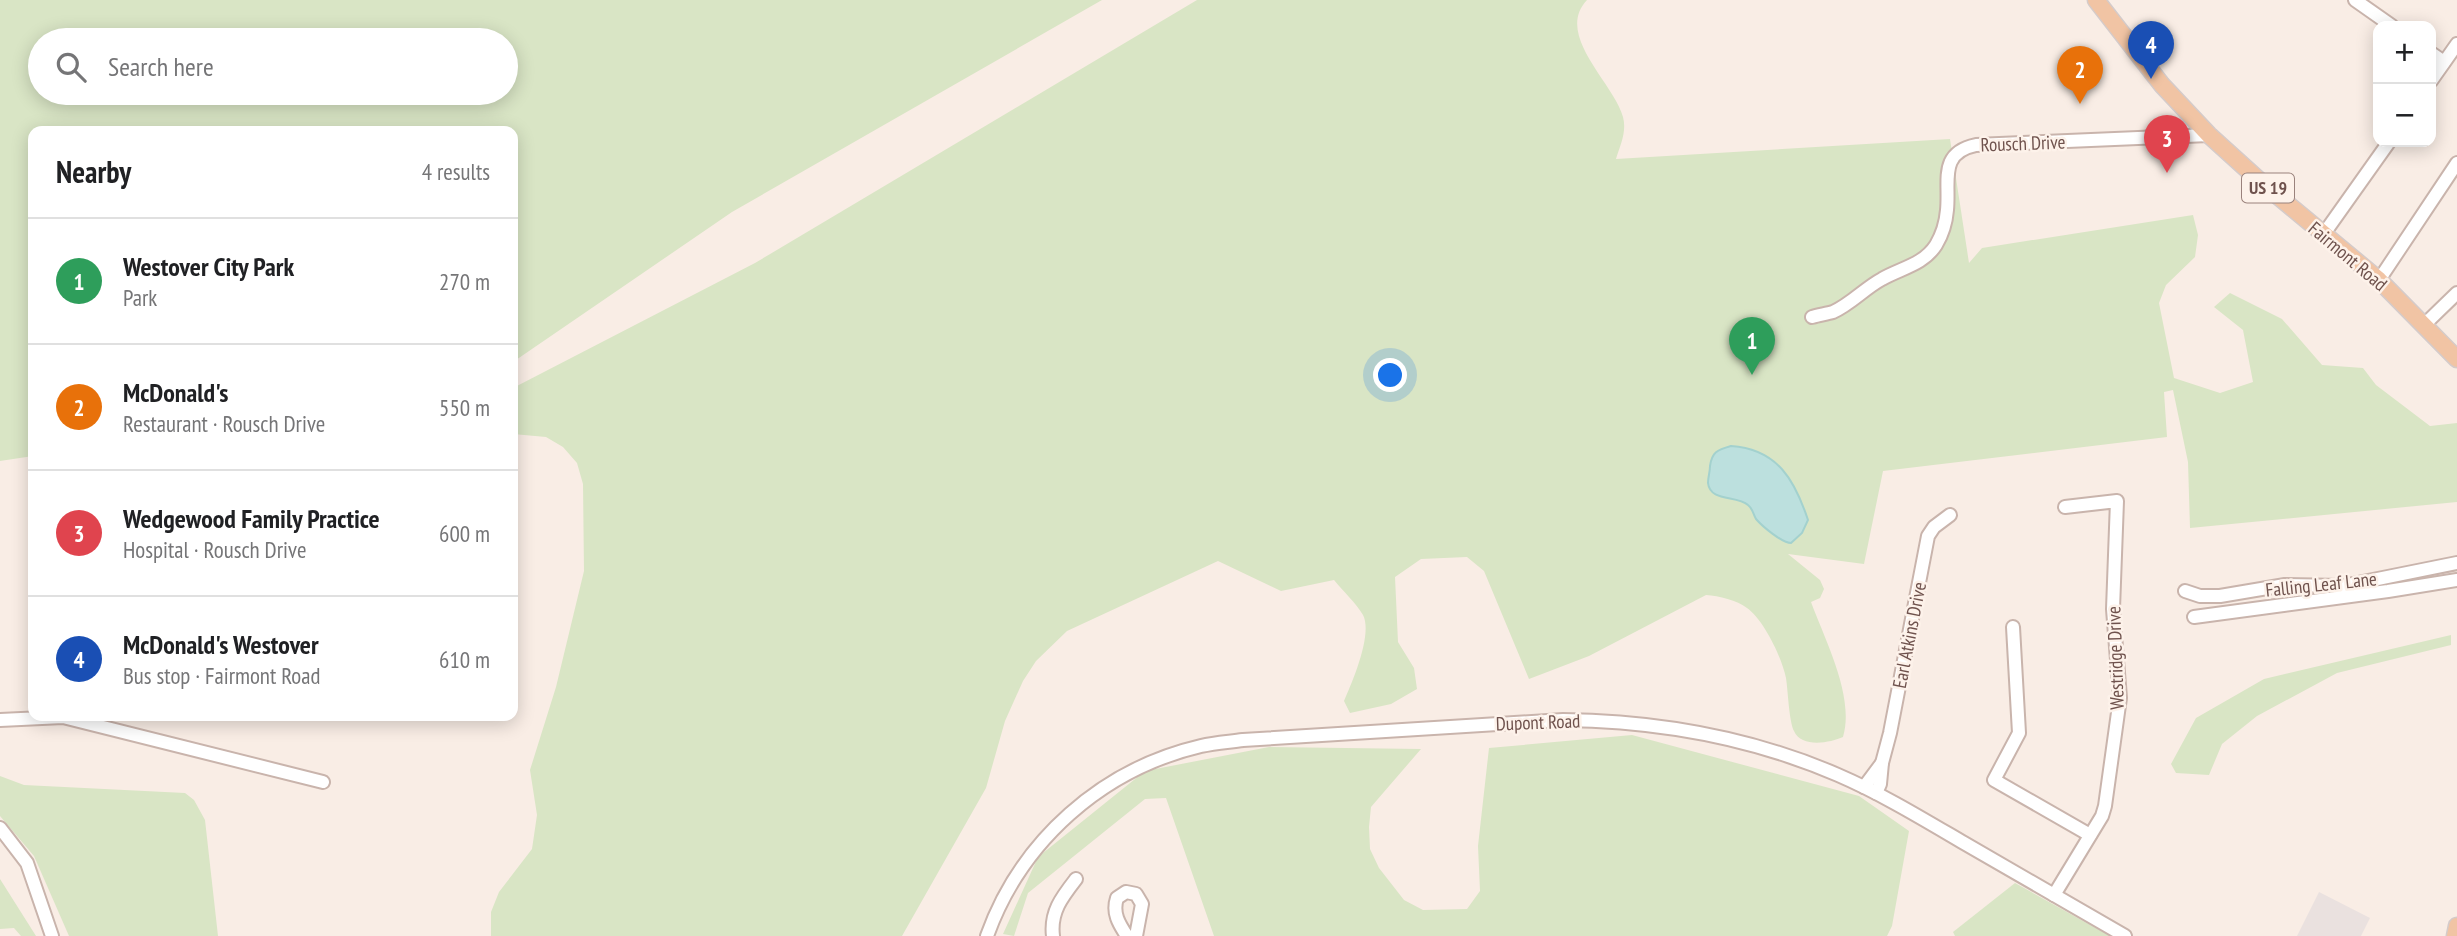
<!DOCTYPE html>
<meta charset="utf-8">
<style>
:root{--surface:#fff;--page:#f2f2f2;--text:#202124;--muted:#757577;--line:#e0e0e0;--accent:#ea580c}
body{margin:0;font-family:"PT Sans Narrow",sans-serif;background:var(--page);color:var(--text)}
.controls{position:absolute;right:21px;top:21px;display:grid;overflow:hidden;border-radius:14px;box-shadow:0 4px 18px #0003}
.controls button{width:63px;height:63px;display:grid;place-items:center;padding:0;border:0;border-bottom:2px solid var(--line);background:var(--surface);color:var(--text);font:35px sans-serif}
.you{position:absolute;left:1391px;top:376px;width:24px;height:24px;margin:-18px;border:5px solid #fff;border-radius:50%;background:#1a73e8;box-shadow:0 0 0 10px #1a73e833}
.badge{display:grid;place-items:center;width:46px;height:46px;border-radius:50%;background:var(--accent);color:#fff;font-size:23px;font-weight:700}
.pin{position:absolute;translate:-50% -58px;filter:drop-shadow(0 2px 4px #0008)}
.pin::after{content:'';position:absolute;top:37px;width:24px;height:21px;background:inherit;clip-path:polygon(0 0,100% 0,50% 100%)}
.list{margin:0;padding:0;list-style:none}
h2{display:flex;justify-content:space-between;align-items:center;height:91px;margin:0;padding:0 28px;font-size:30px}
h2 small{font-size:23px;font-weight:400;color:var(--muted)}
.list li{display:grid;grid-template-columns:46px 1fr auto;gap:21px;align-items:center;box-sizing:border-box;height:126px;padding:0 28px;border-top:2px solid var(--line)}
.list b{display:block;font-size:26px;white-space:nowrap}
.list p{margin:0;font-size:23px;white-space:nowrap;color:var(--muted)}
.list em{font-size:23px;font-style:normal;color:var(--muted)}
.icon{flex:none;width:38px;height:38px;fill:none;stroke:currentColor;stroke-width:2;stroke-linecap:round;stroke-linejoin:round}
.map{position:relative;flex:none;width:2457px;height:936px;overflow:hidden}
.search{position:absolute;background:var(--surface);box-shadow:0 4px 18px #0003;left:28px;top:28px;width:490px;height:77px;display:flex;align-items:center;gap:18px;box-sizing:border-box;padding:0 24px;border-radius:38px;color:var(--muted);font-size:26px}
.panel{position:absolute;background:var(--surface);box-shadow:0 4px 18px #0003;left:28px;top:126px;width:490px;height:595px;border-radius:14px}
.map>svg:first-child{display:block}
.industrial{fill:#eae1df}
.green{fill:#d9e5c5;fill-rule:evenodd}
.water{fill:#bce0de;stroke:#a3d1ce;stroke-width:2}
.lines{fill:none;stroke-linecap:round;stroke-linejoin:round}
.minor-casing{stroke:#c9b4ac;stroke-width:16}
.major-casing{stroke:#d4cbca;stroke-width:19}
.minor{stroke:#fff;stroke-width:12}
.major{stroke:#f1c4a4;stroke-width:16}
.labels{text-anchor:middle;stroke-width:5;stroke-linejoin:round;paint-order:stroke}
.shield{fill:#fdf2ea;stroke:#9a827c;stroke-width:2}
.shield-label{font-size:18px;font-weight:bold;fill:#6f524d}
.street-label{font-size:19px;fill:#6f524d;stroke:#fdf2ea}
</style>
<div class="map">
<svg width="2457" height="936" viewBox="0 0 2457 936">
<rect width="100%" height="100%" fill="#f9ede5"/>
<polygon class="industrial" points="2319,892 2370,918 2361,936 2297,936"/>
<g class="green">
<path d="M0,0h1102l-370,212 -219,150v-231h-480v325l-33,5zM40,40h466v53h-466z"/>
<path d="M1197,0h390c-33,35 27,83 36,117 4,15 -3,29 -7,42l334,-20 19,124 13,-15 211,-33 5,20 -3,22 -29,28 -7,18 15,75 46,15 33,-11 -10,-52 -29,-23 16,-14 52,26 40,46 41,3 13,17 54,41 27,-3v79l-267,26 -2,-66 -15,-72 -9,2 3,45 -284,34 -19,93 -76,-10 32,26 4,9 -4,9 -9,4c14,38 44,95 32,135 -13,6 -42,11 -49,-6 -5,-10 -6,-40 -8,-53 -4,-20 -22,-58 -39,-70 -10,-8 -28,-12 -41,-13l-117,61 -60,23 -45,-108 -17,-14 -46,2 -26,18 3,65 16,26 3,21 -26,15 -41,9 -6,-12c8,-18 29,-67 19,-86 -7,-12 -20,-24 -29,-35l-53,11 -63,-30 -151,70 -31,30 -13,20 -18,40 -19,67 -84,148h-411v-24l8,-20 33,-43 5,-34 -7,-45 26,-83 28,-116 -1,-87 -6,-21 -14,-16 -17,-10 -33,-3v-46l242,-125z"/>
<polygon points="2451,635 2451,645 2337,673 2257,716 2222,744 2209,775 2176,773 2171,764 2196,718 2264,679"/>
<polygon points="1632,735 1859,796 1909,831 1892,926 1887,936 1214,936 1166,798 1145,799 1028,893 1014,936 1003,934 1038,857 1145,771 1269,747 1421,749 1371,807 1369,827 1370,849 1379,868 1404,900 1423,910 1467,909 1480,891 1478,846 1489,748"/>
<polygon points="0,776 24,785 185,793 194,800 205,820 218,936 69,936 34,856 0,816"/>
<polygon points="0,879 36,936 21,936 14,928 0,929"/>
<polygon points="2015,883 2110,936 1955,936 1953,932"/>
</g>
<path class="water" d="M1731,446c47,3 64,35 77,74l-6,13 -11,10c-9,0 -29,-17 -35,-24 -3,-5 -3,-10 -8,-14 -11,-10 -38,-3 -40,-22 0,-6 2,-11 2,-17 2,-14 7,-16 21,-20z"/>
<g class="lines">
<defs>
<g id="minor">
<polyline points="2355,0 2392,26"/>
<polyline points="2431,53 2444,62"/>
<polyline points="2431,81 2457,44"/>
<polyline points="2323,235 2389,142"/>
<polyline points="2379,280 2457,163"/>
<path d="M1812,317c6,-2 14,-3 21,-5 18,-8 32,-24 49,-33 19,-11 41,-14 54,-34 6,-10 10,-23 11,-35 3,-29 -9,-57 29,-65l233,-10"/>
<polyline points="2424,325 2457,293"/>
<polyline points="2185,591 2200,596 2220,596 2285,585 2343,586 2457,563"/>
<polyline points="2194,617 2388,591 2457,580"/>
<polyline points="2013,627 2019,733 1994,780 2090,835"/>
<polyline points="0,720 63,717 323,782"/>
<polyline points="1864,787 1882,763"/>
<polyline points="1876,793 1880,784 1882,763 1890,733 1928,536 1934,527 1950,515"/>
<polyline points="0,828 27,863 52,936"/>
<polyline points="2054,895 2102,816 2105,806 2120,698 2113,609 2117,501 2065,507"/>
<path d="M987,936c34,-95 115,-167 214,-190 14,-3 28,-4 42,-6l320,-20c95,1 187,17 275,55 44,19 85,44 126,68 53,31 107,62 161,93"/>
<path d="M1053,936c-3,-24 9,-39 23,-57"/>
<path d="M1127,936c-8,-12 -15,-23 -10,-38l9,-6 10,2 6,10 -6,32"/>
</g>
<g id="major">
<polyline points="2096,0 2162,85 2209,135 2261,182 2379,280 2457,359"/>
<polyline points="2455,936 2457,926"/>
</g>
</defs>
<use href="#minor" class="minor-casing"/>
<use href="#major" class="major-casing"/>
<use href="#minor" class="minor"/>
<use href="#major" class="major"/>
</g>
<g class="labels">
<rect class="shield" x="2242" y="173.5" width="52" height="29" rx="5"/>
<g class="shield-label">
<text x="2268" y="194">US 19</text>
</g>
<g class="street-label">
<text transform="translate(2023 143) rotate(-2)" y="7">Rousch Drive</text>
<text transform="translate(2348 256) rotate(40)" y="7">Fairmont Road</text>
<text transform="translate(2321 584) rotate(-6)" y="7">Falling Leaf Lane</text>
<text transform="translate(1909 635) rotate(-79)" y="7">Earl Atkins Drive</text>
<text transform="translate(2115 658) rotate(-92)" y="7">Westridge Drive</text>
<text transform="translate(1538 722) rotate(-2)" y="7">Dupont Road</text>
</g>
</g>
</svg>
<div class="controls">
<button>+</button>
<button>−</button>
</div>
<div class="you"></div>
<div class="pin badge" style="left:1752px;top:375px;background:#2e9e5b">1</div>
<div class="pin badge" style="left:2080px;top:104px;background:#e8710a">2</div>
<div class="pin badge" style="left:2167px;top:173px;background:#e0444e">3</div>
<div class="pin badge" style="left:2151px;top:79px;background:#1a4fb4">4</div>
<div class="search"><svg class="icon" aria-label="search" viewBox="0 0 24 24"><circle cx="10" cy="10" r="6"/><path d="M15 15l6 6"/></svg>Search here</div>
<section class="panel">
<h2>Nearby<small>4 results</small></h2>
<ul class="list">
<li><span class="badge" style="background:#2e9e5b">1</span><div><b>Westover City Park</b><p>Park</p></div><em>270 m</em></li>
<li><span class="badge" style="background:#e8710a">2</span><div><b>McDonald's</b><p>Restaurant · Rousch Drive</p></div><em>550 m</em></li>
<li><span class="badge" style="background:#e0444e">3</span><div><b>Wedgewood Family Practice</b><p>Hospital · Rousch Drive</p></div><em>600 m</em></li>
<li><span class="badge" style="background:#1a4fb4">4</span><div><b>McDonald's Westover</b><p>Bus stop · Fairmont Road</p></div><em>610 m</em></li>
</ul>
</section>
</div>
